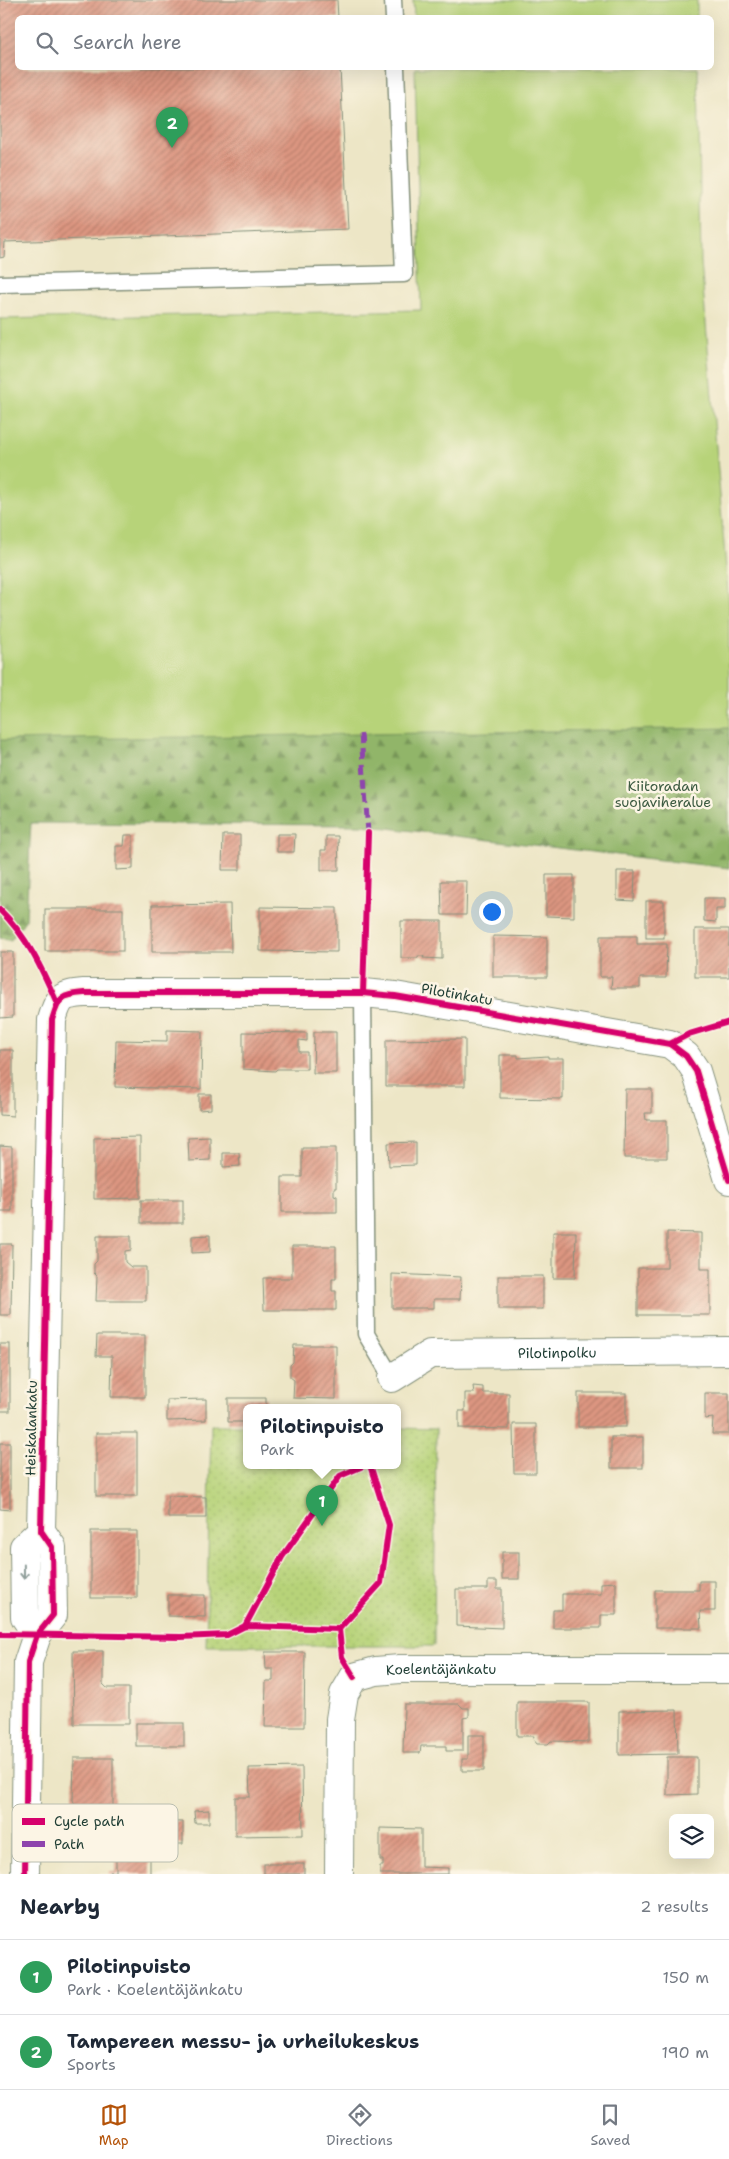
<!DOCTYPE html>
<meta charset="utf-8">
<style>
:root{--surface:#fff;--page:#f2f2f3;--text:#1f2937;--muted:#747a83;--line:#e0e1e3;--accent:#b45309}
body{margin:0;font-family:"Shantell Sans",sans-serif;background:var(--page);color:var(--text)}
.controls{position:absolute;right:15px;bottom:15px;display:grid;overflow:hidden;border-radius:8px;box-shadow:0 5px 20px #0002}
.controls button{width:45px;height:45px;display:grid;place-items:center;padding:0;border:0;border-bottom:1px solid var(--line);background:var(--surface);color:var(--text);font:25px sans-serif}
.you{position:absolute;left:491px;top:911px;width:18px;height:18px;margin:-12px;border:4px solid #fff;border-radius:50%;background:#1a73e8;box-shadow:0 0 0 8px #1a73e833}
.badge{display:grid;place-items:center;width:32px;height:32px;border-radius:50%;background:var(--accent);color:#fff;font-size:16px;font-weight:700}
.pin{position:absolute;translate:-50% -41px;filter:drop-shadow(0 1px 2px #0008)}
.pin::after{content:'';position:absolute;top:26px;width:18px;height:15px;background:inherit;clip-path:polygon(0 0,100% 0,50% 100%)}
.popup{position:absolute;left:243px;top:1404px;width:158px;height:65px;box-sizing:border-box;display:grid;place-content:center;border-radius:8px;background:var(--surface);filter:drop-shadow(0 1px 4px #0005);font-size:16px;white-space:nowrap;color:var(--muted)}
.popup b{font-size:19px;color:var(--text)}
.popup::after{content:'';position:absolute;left:50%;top:100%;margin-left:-10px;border:10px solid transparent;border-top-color:var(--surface)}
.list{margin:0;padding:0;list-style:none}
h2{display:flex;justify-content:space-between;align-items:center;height:65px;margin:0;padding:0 20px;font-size:21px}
h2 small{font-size:16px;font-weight:400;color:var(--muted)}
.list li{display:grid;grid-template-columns:32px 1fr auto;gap:15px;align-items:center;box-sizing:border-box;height:75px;padding:0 20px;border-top:1px solid var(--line)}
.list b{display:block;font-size:19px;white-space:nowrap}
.list p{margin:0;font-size:16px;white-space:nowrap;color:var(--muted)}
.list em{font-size:16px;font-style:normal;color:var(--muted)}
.icon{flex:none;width:28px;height:28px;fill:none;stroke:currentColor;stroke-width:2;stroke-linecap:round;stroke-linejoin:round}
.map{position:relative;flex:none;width:729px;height:1874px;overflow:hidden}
.search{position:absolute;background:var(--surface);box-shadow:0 5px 20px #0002;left:15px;right:15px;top:15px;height:55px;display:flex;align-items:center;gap:12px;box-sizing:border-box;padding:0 18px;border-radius:8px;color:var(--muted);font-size:19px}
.sheet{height:215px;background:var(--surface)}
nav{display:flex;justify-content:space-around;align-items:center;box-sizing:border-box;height:70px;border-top:1px solid var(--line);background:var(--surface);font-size:14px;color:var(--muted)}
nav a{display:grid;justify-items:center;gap:2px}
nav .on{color:var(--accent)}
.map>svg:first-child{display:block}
.forest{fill:url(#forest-firs);stroke:#58794e}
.park{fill:url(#park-dots);stroke:#6b8856}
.pitch{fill:#b7d379;stroke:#6b8856}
.building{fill:url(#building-hatch)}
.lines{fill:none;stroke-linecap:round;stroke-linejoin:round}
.lane-casing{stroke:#86927d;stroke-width:19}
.street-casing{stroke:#86927d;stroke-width:30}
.lane{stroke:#fff;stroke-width:16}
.street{stroke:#fff;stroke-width:28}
.quiet{stroke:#8e44ad;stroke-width:5;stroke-dasharray:10 5;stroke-linecap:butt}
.cycleway-casing{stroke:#fcf5e5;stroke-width:9}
.cycleway{stroke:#d6006c;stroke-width:6}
.oneway{stroke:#8f9e9a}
.labels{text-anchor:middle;stroke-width:5;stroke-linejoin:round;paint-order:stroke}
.park-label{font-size:14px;fill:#3d5b42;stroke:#fcf5e5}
.street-label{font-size:14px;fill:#1f3d34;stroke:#fcf5e5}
.key{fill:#fcf5e5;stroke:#babeb0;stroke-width:1}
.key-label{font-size:14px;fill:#1f3d34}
</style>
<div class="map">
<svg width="729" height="1874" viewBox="0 0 729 1874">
<defs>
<pattern id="forest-firs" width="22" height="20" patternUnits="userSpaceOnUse" patternTransform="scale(1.25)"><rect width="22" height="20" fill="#91b569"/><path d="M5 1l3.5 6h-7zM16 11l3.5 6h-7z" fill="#769457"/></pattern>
<pattern id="park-dots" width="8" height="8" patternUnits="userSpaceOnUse" patternTransform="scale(1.25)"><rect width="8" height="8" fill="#b7d379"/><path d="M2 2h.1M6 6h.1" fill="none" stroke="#9db669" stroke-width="1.8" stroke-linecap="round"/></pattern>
<pattern id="building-hatch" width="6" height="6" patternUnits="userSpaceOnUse" patternTransform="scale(1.25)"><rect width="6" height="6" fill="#dd9681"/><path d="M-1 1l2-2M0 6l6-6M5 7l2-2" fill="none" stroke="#b37c6a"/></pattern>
</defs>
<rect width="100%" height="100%" fill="#fcf5e5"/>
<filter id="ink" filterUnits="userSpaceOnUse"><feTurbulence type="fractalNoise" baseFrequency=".02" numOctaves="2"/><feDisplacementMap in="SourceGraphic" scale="10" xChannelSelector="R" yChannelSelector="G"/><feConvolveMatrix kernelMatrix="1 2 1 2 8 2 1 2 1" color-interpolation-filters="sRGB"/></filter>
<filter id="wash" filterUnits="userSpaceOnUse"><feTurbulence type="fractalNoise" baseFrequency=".0096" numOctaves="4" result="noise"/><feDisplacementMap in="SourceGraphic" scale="20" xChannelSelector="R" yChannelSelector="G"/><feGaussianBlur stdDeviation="1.12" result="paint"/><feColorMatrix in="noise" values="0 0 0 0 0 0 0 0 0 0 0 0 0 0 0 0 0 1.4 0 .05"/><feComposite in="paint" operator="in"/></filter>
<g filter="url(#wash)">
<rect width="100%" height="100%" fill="#ede6c6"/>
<polygon class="forest" points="729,728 729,868 362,825 31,823 26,919 11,940 0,938 0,740"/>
<polygon class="park" points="211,1425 247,1425 247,1465 397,1465 397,1428 436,1429 434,1646 206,1646"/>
<g class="pitch">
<polygon points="413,0 697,0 697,17 414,17"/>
<polygon points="415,68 698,68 701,262 729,606 729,728 0,740 0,319 421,310"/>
</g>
<g id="blocks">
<g class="building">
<polygon points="0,0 337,0 338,18 18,18 18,68 340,68 348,229 5,242 4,257 0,258"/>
<polygon points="277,834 295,834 294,852 277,852"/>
<polygon points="125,835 133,835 133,869 116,870 116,846 124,846"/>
<polygon points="223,835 240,835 240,870 222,870"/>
<polygon points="326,836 338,836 339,870 321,870 321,850 326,850"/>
<polygon points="617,871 635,871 634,901 617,900"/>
<polygon points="546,875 574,875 574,917 546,916"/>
<polygon points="441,881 467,881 466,915 442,915"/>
<polygon points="704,898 725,898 725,909 716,909 716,922 704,921"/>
<rect x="646" y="901" width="18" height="37"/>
<polygon points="230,904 231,952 152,952 152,905"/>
<polygon points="260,907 337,908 337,952 260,951"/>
<rect x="45" y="909" width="78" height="42"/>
<polygon points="401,921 442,921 442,959 423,958 424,956 418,956 418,958 401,958"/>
<rect x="695" y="929" width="34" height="48"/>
<polygon points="493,936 547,937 547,977 493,977"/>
<polygon points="600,936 637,936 637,944 667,944 666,978 640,978 640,988 611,988 612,977 600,977"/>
<polygon points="0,952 13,952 13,1017 0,1018"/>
<polygon points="167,1030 202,1031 201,1089 115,1087 116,1040 167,1041"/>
<polygon points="243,1032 307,1033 307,1041 299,1040 299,1052 307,1052 307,1069 277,1069 275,1071 243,1069"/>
<polygon points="314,1032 336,1032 336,1073 313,1073"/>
<polygon points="465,1039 465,1086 386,1086 386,1040"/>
<polygon points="0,1050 13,1050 13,1116 0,1115"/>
<polygon points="500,1055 518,1055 518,1058 548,1056 548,1058 563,1058 563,1099 500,1098"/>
<polygon points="625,1089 652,1089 652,1113 645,1113 646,1120 667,1120 667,1158 624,1158"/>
<polygon points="199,1094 211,1094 211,1109 199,1110"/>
<polygon points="140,1137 140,1198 94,1199 94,1138"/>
<polygon points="210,1137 210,1160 189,1161 188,1138"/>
<polygon points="416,1142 416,1165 389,1166 388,1143"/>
<polygon points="0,1146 12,1147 12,1211 0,1211"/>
<polygon points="302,1148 336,1148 336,1188 334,1188 334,1195 337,1196 337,1212 282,1212 282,1177 302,1177"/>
<polygon points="223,1153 239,1153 240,1166 223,1167"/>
<rect x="141" y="1200" width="42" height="23"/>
<polygon points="553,1232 576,1232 575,1278 553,1278"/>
<polygon points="667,1232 701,1233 701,1269 710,1269 710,1315 638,1315 638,1268 667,1268"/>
<polygon points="210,1235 210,1252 192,1253 192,1236"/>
<polygon points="97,1236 131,1236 131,1250 125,1251 125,1262 131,1267 146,1267 146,1301 96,1301 97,1276 94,1273 94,1264 97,1261"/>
<polygon points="0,1244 12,1244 11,1315 0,1315"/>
<polygon points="292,1246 336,1246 336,1279 332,1279 332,1291 336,1291 336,1310 264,1310 263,1278 292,1278"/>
<polygon points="392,1274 461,1277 460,1299 434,1299 434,1308 392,1308"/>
<rect x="498" y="1276" width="45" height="33"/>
<polygon points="97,1335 145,1335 145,1397 111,1397 112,1356 96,1356"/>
<rect x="0" y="1344" width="10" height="67"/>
<polygon points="294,1345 336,1345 336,1399 293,1398 294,1380 290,1377 290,1365 293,1362"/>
<polygon points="473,1386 483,1387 483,1393 509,1393 509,1429 459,1428 459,1411 465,1411 465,1393 474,1393"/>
<rect x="578" y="1393" width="48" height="34"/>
<polygon points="705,1393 729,1393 729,1434 712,1434 713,1418 705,1419"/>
<polygon points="228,1398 266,1398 266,1407 247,1407 247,1422 228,1422"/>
<polygon points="206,1399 206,1420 167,1421 167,1400"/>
<polygon points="513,1424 536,1424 536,1473 514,1473"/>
<rect x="96" y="1433" width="41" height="63"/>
<rect x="611" y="1437" width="32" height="31"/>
<polygon points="0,1443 10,1443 10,1510 0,1509"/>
<polygon points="168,1496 206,1497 206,1518 168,1518"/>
<rect x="91" y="1531" width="46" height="67"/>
<rect x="502" y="1552" width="17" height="27"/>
<polygon points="488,1581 497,1581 497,1589 502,1589 502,1628 456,1626 456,1589 488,1589"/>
<polygon points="699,1581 715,1581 715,1611 700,1611 701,1628 655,1628 655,1590 699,1590"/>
<polygon points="616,1582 616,1615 601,1615 601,1628 553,1628 553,1610 562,1610 562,1594 601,1594 601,1583"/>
<polygon points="168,1595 205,1595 205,1617 168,1616"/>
<polygon points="73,1651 103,1651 103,1684 107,1688 129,1688 129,1724 74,1724"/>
<polygon points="265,1652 305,1652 304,1727 265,1727 266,1681 273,1681 273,1669 266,1669"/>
<polygon points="517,1702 589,1702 589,1742 551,1741 548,1744 537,1744 533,1739 534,1736 517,1736"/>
<polygon points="404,1704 459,1704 463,1708 469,1708 469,1717 463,1718 463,1751 446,1751 446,1746 421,1746 420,1753 403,1753"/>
<polygon points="677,1710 678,1754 619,1755 619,1711"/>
<rect x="136" y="1723" width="48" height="23"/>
<polygon points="468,1735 484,1735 484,1771 462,1771 462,1759 468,1759"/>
<polygon points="667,1757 697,1757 697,1794 667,1795"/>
<polygon points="74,1758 113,1758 113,1823 73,1822 73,1807 76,1807 73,1800"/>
<polygon points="302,1767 303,1835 235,1836 235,1797 250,1797 249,1768"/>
<polygon points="209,1810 209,1823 195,1823 194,1811"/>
<polygon points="146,1821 183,1822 183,1844 145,1844"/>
<polygon points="380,1828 421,1829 421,1867 448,1868 448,1874 380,1874 380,1866 383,1866 383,1860 380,1860"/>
<polygon points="116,1856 150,1857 150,1874 110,1874 110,1872 116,1872"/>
<rect x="264" y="1864" width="40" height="10"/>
</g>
</g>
</g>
<g filter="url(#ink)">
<use href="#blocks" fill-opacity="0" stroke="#86927d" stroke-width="1"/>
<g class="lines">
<defs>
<g id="lane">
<polyline points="393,0 394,18"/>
<polyline points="0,284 404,274 396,68"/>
<polyline points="363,993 366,1334 392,1378"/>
</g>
<g id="street">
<path id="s1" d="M392,1378l38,-24 299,-3"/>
<polyline points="37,1635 25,1617 24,1547 41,1531"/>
<path d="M25,1874l3,-212 9,-27 16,-20 -1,-68 -11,-16 11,-511c7,-23 9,-25 32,-27h279l32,3 275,48 16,12 10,15 33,109"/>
<path id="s2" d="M339,1874l1,-155 4,-25 10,-17 22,-6 24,-2h329"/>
</g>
</defs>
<use href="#lane" class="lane-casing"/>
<use href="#street" class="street-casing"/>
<use href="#lane" class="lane"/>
<use href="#street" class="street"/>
<polyline class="quiet" points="361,734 368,833"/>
<defs>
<g id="cycleway">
<path d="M0,910c27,26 42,59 57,93"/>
<polyline points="363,993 368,833"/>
<polyline points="670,1044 689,1034 729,1022"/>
<polyline points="245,1626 282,1557 340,1476 365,1465"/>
<polyline points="339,1629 381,1583 389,1525 370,1465"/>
<polyline points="0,1634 181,1637 227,1635 245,1626 339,1629 342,1657 354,1677"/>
<path d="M25,1874l3,-212 9,-27 16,-20 -1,-68 -11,-16 11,-511c7,-23 9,-25 32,-27h279l32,3 275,48 16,12 10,15 33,109"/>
</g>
</defs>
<use href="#cycleway" class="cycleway-casing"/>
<use href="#cycleway" class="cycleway"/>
</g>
<defs><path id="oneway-shaft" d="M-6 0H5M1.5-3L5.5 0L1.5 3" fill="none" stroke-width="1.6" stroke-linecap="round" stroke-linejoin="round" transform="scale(1.25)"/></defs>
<use class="oneway" href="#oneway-shaft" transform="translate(24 1572) rotate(89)"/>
</g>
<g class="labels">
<g class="park-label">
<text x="663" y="791">Kiitoradan<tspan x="663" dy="16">suojaviheralue</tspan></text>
</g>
<g class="street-label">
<text transform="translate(457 994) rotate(10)" y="5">Pilotinkatu</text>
<text dy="5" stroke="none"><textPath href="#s1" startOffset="172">Pilotinpolku</textPath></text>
<text transform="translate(31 1428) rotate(-89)" y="5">Heiskalankatu</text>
<text dy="5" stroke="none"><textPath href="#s2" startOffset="288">Koelentäjänkatu</textPath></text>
</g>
</g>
<rect x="12" y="1804" width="166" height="58" rx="8" class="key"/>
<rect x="22" y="1818" width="23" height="7" fill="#d6006c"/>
<rect x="22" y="1841" width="23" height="6" fill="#8e44ad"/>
<g class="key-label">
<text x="54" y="1826">Cycle path</text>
<text x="54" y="1849">Path</text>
</g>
</svg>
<div class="controls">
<button><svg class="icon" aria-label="layers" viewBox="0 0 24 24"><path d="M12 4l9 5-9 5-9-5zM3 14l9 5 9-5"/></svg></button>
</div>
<div class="you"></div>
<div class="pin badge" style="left:322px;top:1526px;background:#2e9e5b">1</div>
<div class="popup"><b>Pilotinpuisto</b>Park</div>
<div class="pin badge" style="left:172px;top:148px;background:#2e9e5b">2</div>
<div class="search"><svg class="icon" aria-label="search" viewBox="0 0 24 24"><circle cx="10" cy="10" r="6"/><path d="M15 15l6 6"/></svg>Search here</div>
</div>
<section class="sheet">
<h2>Nearby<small>2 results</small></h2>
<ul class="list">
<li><span class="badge" style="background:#2e9e5b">1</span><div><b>Pilotinpuisto</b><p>Park · Koelentäjänkatu</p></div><em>150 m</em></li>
<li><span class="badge" style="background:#2e9e5b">2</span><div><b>Tampereen messu- ja urheilukeskus</b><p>Sports</p></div><em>190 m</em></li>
</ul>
</section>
<nav>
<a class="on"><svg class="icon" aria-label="map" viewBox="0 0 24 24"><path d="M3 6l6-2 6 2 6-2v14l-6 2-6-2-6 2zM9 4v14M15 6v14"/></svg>Map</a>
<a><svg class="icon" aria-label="directions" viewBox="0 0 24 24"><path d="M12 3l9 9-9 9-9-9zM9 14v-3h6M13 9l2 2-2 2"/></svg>Directions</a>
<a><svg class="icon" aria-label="saved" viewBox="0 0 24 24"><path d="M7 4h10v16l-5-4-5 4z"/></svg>Saved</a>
</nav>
